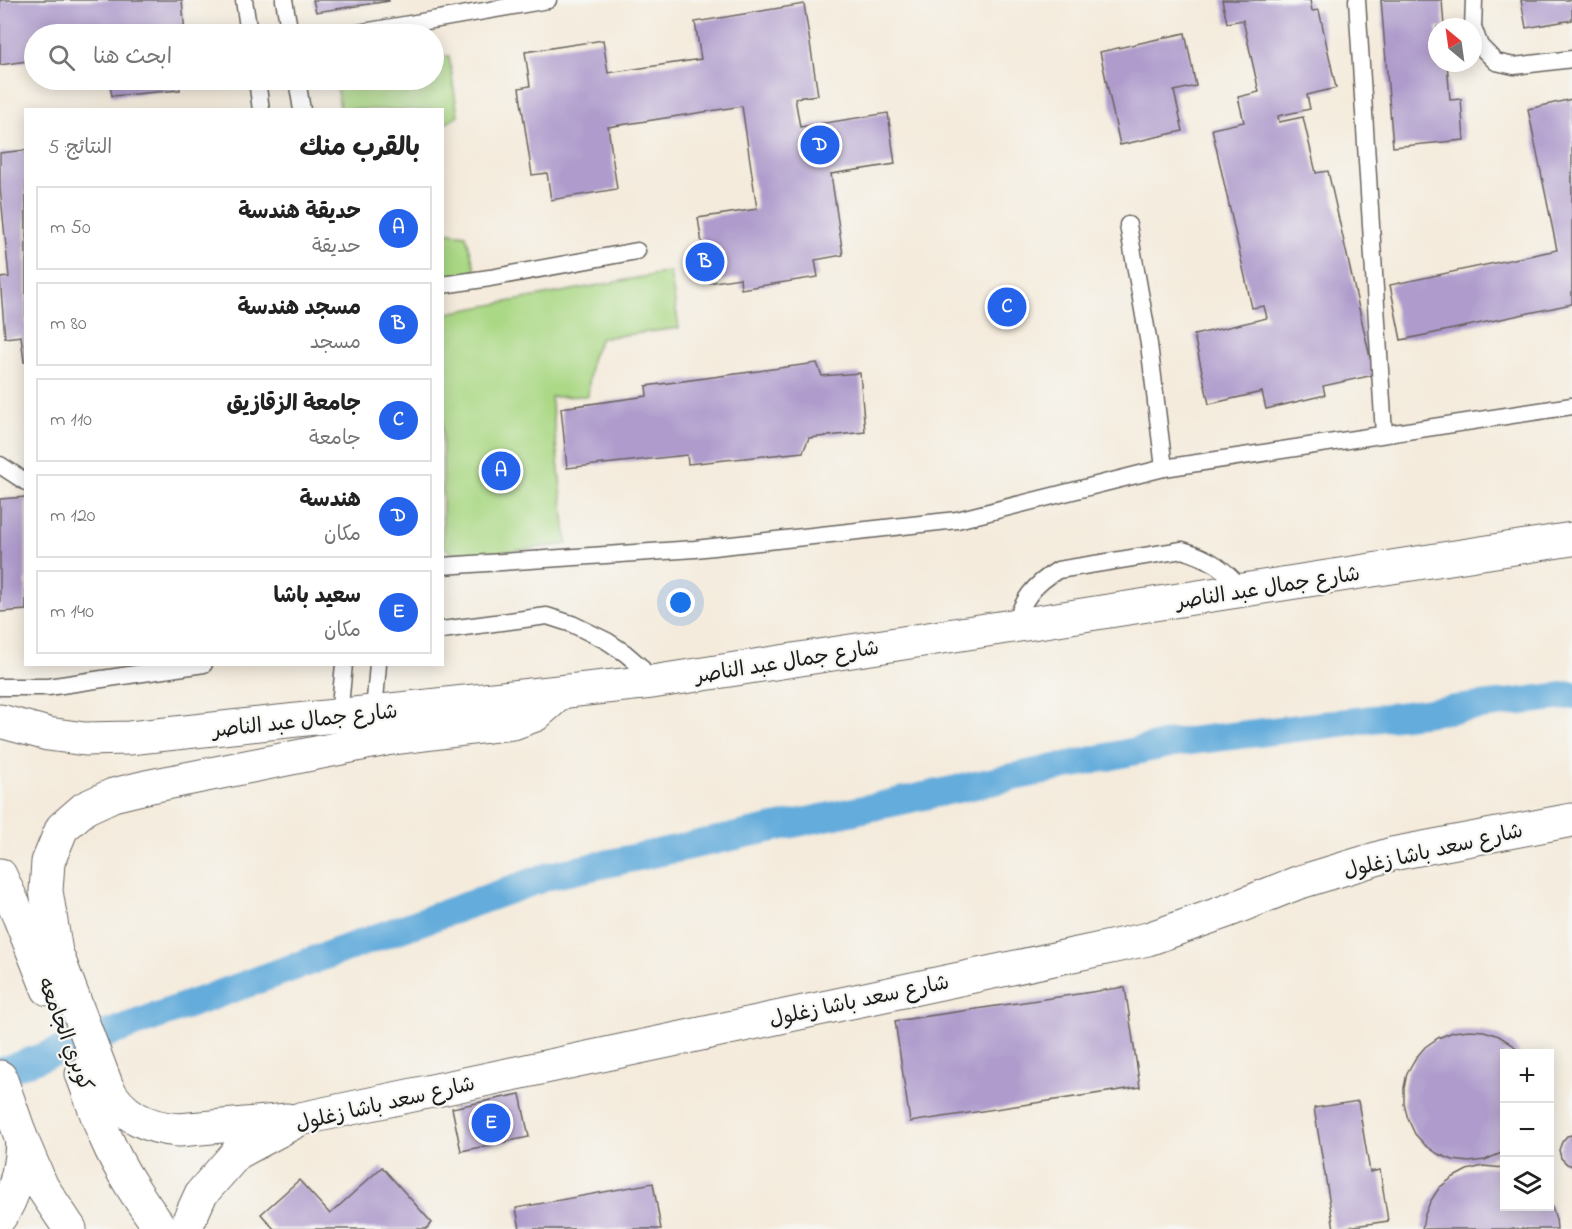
<!DOCTYPE html>
<html lang="ar">
<meta charset="utf-8">
<style>
:root{--surface:#fff;--page:#f6f6f6;--text:#222;--muted:#767676;--line:#e0e0e0;--accent:#2563eb}
body{margin:0;font-family:"Indie Flower","Playpen Sans Arabic",sans-serif;background:var(--page);color:var(--text);direction:rtl}
.controls{position:absolute;right:18px;bottom:18px;display:grid;overflow:hidden;border-radius:0px;box-shadow:0 3px 15px #0003}
.controls button{width:54px;height:54px;display:grid;place-items:center;padding:0;border:0;border-bottom:2px solid var(--line);background:var(--surface);color:var(--text);font:30px sans-serif}
.compass{position:absolute;left:1428px;top:18px;width:54px;height:54px;border-radius:50%;background:var(--surface);box-shadow:0 3px 15px #0003;rotate:331deg}
.you{position:absolute;left:681px;top:603px;width:21px;height:21px;margin:-15px;border:4px solid #fff;border-radius:50%;background:#1a73e8;box-shadow:0 0 0 9px #1a73e833}
.badge{display:grid;place-items:center;width:39px;height:39px;border-radius:50%;background:var(--accent);color:#fff;font-size:20px;font-weight:700}
.pin{position:absolute;translate:-50% -50%;border:3px solid #fff;box-shadow:0 2px 6px #0006}
.list{margin:0;padding:0;list-style:none}
h2{display:flex;justify-content:space-between;align-items:center;height:78px;margin:0;padding:0 24px;font-size:26px}
h2 small{font-size:20px;font-weight:400;color:var(--muted)}
.list li{display:grid;grid-template-columns:39px 1fr auto;gap:18px;align-items:center;box-sizing:border-box;height:84px;margin:0 12px 12px;padding:0 12px;border:2px solid var(--line);border-radius:0px}
.list b{display:block;font-size:22px;white-space:nowrap}
.list p{margin:0;font-size:20px;white-space:nowrap;color:var(--muted)}
.list em{font-size:20px;font-style:normal;color:var(--muted)}
.icon{flex:none;width:33px;height:33px;fill:none;stroke:currentColor;stroke-width:2;stroke-linecap:round;stroke-linejoin:round}
.map{position:relative;flex:none;width:1572px;height:1229px;overflow:hidden;direction:ltr}
.search{position:absolute;background:var(--surface);box-shadow:0 3px 15px #0003;left:24px;top:24px;width:420px;height:66px;display:flex;align-items:center;gap:15px;box-sizing:border-box;padding:0 21px;border-radius:33px;color:var(--muted);font-size:22px}
.panel{position:absolute;background:var(--surface);box-shadow:0 3px 15px #0003;left:24px;top:108px;width:420px;height:558px;border-radius:0px;direction:rtl}
.map>svg:first-child{display:block}
.green{fill:#aad884;stroke:#637a50;stroke-width:1.5}
.lines{fill:none;stroke-linecap:round;stroke-linejoin:round}
.canal{stroke:#63acdb;stroke-width:28}
.building{fill:#af9bcc}
.lane-casing{stroke:#68645f;stroke-width:19}
.secondary-casing{stroke:#68645f;stroke-width:35}
.highway-casing{stroke:#68645f;stroke-width:35}
.lane{stroke:#fff;stroke-width:16}
.secondary{stroke:#fff;stroke-width:33}
.highway{stroke:#fff;stroke-width:33}
.labels{text-anchor:middle;stroke-width:4.5;stroke-linejoin:round;paint-order:stroke}
.street-label{font-size:21px;fill:#1c1c1c;stroke:#f6f6f2}
</style>
<div class="map">
<svg width="1572" height="1229" viewBox="0 0 1572 1229">
<rect width="100%" height="100%" fill="#f6f6f2"/>
<filter id="ink" filterUnits="userSpaceOnUse"><feTurbulence type="fractalNoise" baseFrequency=".0167" numOctaves="2"/><feDisplacementMap in="SourceGraphic" scale="12" xChannelSelector="R" yChannelSelector="G"/><feConvolveMatrix kernelMatrix="1 2 1 2 8 2 1 2 1" color-interpolation-filters="sRGB"/></filter>
<filter id="wash" filterUnits="userSpaceOnUse"><feTurbulence type="fractalNoise" baseFrequency=".008" numOctaves="4" result="noise"/><feDisplacementMap in="SourceGraphic" scale="24" xChannelSelector="R" yChannelSelector="G"/><feGaussianBlur stdDeviation="1.35" result="paint"/><feColorMatrix in="noise" values="0 0 0 0 0 0 0 0 0 0 0 0 0 0 0 0 0 1.4 0 .05"/><feComposite in="paint" operator="in"/></filter>
<g filter="url(#wash)">
<rect width="100%" height="100%" fill="#f4ebdc"/>
<g class="green">
<polygon points="449,56 458,116 443,125 442,110 340,109 336,80 434,80 434,58"/>
<polygon points="443,232 466,235 476,272 443,277"/>
<polygon points="670,272 679,328 601,338 591,359 588,396 551,397 567,544 456,558 443,545 442,314"/>
</g>
<g class="lines">
<polyline class="canal" points="0,1072 549,876 1173,743 1572,695"/>
</g>
<g id="blocks">
<g class="building">
<polygon points="0,0 182,0 185,34 34,34 34,60 0,65"/>
<polygon points="313,0 389,0 389,1 316,12"/>
<polygon points="1222,0 1310,0 1312,11 1319,10 1336,88 1307,95 1310,109 1278,116 1279,122 1303,117 1316,173 1328,171 1374,375 1323,386 1325,395 1266,409 1262,392 1209,404 1194,335 1267,318 1264,306 1252,308 1212,129 1244,122 1238,97 1259,92 1243,20 1227,23"/>
<polygon points="1381,0 1442,0 1444,27 1437,27 1437,63 1447,63 1450,100 1461,99 1464,140 1393,147"/>
<polygon points="1521,0 1572,0 1572,20 1526,28"/>
<polygon points="804,4 818,95 795,98 800,127 888,113 895,164 831,174 843,255 815,260 818,277 741,289 740,278 708,283 698,218 757,209 742,106 608,127 617,189 551,200 547,173 532,175 519,88 530,86 525,52 603,40 608,73 701,59 695,22"/>
<polygon points="1185,33 1196,86 1174,91 1183,131 1120,145 1100,52"/>
<polygon points="109,80 179,80 180,90 112,96"/>
<polygon points="1572,99 1572,304 1401,340 1390,285 1557,250 1528,109"/>
<polygon points="26,150 26,362 24,362 21,336 5,338 0,278 9,277 0,187 0,153"/>
<polygon points="817,363 822,376 860,373 865,432 809,438 803,452 688,464 687,455 567,468 561,408 647,396 646,386"/>
<polygon points="26,497 26,610 0,612 0,499"/>
<polygon points="1125,987 1140,1087 910,1122 895,1021"/>
<polygon points="1469,1030 1484,1031 1499,1036 1513,1045 1520,1054 1504,1054 1504,1152 1485,1160 1469,1162 1453,1160 1438,1154 1425,1145 1415,1134 1408,1119 1404,1104 1404,1088 1407,1073 1415,1059 1425,1047 1438,1038 1453,1032"/>
<polygon points="520,1094 529,1137 461,1151 452,1108"/>
<polygon points="1358,1101 1370,1172 1380,1170 1388,1221 1334,1229 1314,1108"/>
<polygon points="1572,1135 1572,1166 1567,1164 1561,1158 1559,1150 1562,1142 1567,1136"/>
<polygon points="1483,1166 1504,1168 1504,1206 1550,1206 1550,1201 1556,1219 1557,1229 1422,1229 1424,1217 1430,1202 1439,1188 1452,1178 1467,1170"/>
<polygon points="382,1167 432,1223 426,1229 274,1229 261,1214 299,1180 330,1214"/>
<polygon points="653,1183 661,1229 520,1229 516,1208"/>
</g>
</g>
</g>
<g filter="url(#ink)">
<use href="#blocks" fill-opacity="0" stroke="#68645f" stroke-width="1.5"/>
<g class="lines">
<defs>
<g id="lane">
<polyline points="244,0 249,34"/>
<polyline points="284,0 290,34"/>
<polyline points="1357,0 1384,434"/>
<polyline points="1473,27 1480,46 1496,62 1514,66 1572,59"/>
<polyline points="1473,27 1474,0"/>
<polyline points="352,34 548,0"/>
<polyline points="257,80 261,110"/>
<polyline points="297,80 302,110"/>
<polyline points="1128,225 1149,344 1164,468"/>
<polyline points="442,285 490,278 637,251"/>
<polyline points="0,465 26,482"/>
<polyline points="442,566 695,549 957,520 1164,468 1572,406"/>
<path d="M1014,627c9,-28 19,-42 44,-57l124,-20c28,8 43,19 62,41"/>
<polyline points="442,630 547,616 572,624 607,641 625,653 640,666 652,682"/>
<polyline points="0,687 48,687 204,664"/>
<polyline points="374,712 378,664"/>
<polyline points="339,716 344,664"/>
</g>
<path id="secondary" d="M0,1217c16,-23 21,-49 22,-77"/>
<g id="highway">
<polyline points="0,721 48,734 85,739 129,738 652,682 1572,539"/>
<polyline points="0,875 19,916 48,989"/>
<path d="M82,1074c8,21 15,43 24,64 14,33 35,63 55,91"/>
<polyline points="0,1077 22,1140 42,1187 70,1229"/>
<path d="M287,1120l-108,10c-30,-2 -58,-14 -72,-43l-51,-135 -10,-61 2,-29 14,-34 23,-20 28,-13 33,-8 240,-48 127,-16 22,-8 24,-21"/>
<polyline points="185,1229 201,1194 237,1153 300,1119 1148,939 1227,911 1297,883 1392,854 1572,820"/>
</g>
</defs>
<use href="#lane" class="lane-casing"/>
<use href="#secondary" class="secondary-casing"/>
<use href="#highway" class="highway-casing"/>
<use href="#lane" class="lane"/>
<use href="#secondary" class="secondary"/>
<use href="#highway" class="highway"/>
</g>
</g>
<g class="labels">
<g class="street-label">
<text transform="translate(1268 587) rotate(-9)" y="7">شارع جمال عبد الناصر</text>
<text transform="translate(787 661) rotate(-9)" y="7">شارع جمال عبد الناصر</text>
<text transform="translate(305 720) rotate(-6)" y="7">شارع جمال عبد الناصر</text>
<text transform="translate(1433 850) rotate(-13)" y="7">شارع سعد باشا زغلول</text>
<text transform="translate(859 1000) rotate(-12)" y="7">شارع سعد باشا زغلول</text>
<text transform="translate(66 1034) rotate(69)" y="7">كوبري الجامعه</text>
<text transform="translate(385 1103) rotate(-13)" y="7">شارع سعد باشا زغلول</text>
</g>
</g>
</svg>
<div class="controls">
<button>+</button>
<button>−</button>
<button><svg class="icon" aria-label="layers" viewBox="0 0 24 24"><path d="M12 4l9 5-9 5-9-5zM3 14l9 5 9-5"/></svg></button>
</div>
<svg class="compass" viewBox="-18 -18 36 36"><path d="M0-13l5 13h-10z" fill="#e53935"/><path d="M0 13l5-13h-10z" fill="#767676"/></svg>
<div class="you"></div>
<div class="pin badge" style="left:501px;top:471px">A</div>
<div class="pin badge" style="left:705px;top:262px">B</div>
<div class="pin badge" style="left:1007px;top:307px">C</div>
<div class="pin badge" style="left:820px;top:145px">D</div>
<div class="pin badge" style="left:491px;top:1123px">E</div>
<div class="search"><svg class="icon" aria-label="search" viewBox="0 0 24 24"><circle cx="10" cy="10" r="6"/><path d="M15 15l6 6"/></svg>ابحث هنا</div>
<section class="panel">
<h2>بالقرب منك<small>النتائج: 5</small></h2>
<ul class="list">
<li><span class="badge">A</span><div><b>حديقة هندسة</b><p>حديقة</p></div><em>50 m</em></li>
<li><span class="badge">B</span><div><b>مسجد هندسة</b><p>مسجد</p></div><em>80 m</em></li>
<li><span class="badge">C</span><div><b>جامعة الزقازيق</b><p>جامعة</p></div><em>110 m</em></li>
<li><span class="badge">D</span><div><b>هندسة</b><p>مكان</p></div><em>120 m</em></li>
<li><span class="badge">E</span><div><b>سعيد باشا</b><p>مكان</p></div><em>140 m</em></li>
</ul>
</section>
</div>
